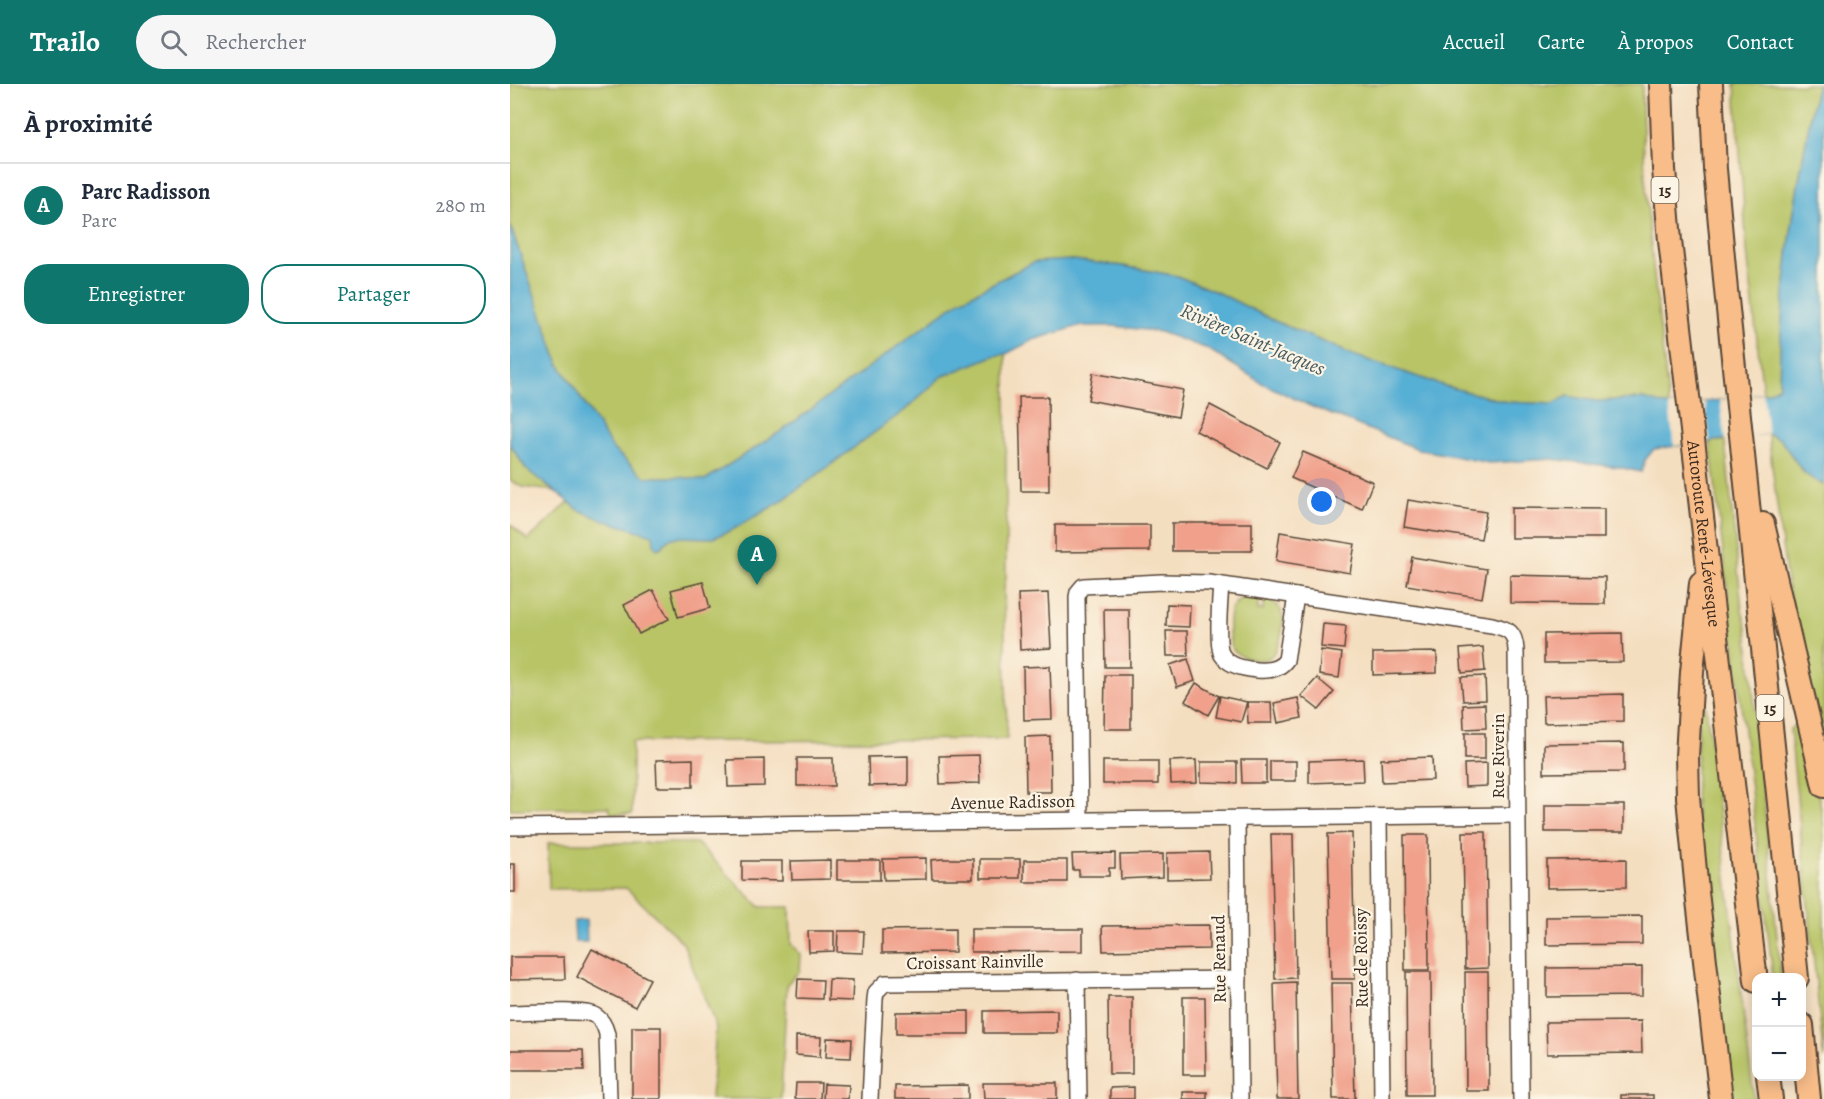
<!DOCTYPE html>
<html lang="fr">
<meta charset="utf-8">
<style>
:root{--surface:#fff;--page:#f6f6f7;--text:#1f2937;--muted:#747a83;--line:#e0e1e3;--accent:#0f766e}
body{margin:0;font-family:Alegreya,serif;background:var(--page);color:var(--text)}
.controls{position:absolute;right:18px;bottom:18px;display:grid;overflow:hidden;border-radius:12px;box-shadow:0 3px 15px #0003}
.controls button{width:54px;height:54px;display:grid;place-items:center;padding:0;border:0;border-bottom:2px solid var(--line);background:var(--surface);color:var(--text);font:30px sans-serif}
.you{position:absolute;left:812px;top:418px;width:21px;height:21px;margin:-15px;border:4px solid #fff;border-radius:50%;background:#1a73e8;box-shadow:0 0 0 9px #1a73e833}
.badge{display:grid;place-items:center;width:39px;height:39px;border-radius:50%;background:var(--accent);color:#fff;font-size:20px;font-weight:700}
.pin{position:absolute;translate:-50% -50px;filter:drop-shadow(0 2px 3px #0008)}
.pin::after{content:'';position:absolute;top:32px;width:21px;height:18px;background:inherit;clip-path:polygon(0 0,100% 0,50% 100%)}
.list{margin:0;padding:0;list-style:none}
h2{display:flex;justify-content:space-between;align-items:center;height:78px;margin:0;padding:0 24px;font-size:26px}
h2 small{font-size:20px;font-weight:400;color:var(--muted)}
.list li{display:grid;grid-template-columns:39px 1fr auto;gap:18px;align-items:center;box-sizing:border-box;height:84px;padding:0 24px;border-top:2px solid var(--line)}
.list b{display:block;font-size:22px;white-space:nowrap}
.list p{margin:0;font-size:20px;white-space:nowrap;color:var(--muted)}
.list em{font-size:20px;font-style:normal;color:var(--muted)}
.actions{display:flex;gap:12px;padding:18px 24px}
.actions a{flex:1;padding:14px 0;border:2px solid var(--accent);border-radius:24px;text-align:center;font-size:21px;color:var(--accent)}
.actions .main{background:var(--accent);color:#fff}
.icon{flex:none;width:33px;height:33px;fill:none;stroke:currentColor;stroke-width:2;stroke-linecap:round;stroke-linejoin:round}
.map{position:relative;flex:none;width:1314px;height:1015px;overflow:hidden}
header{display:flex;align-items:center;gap:36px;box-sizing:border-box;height:84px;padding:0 30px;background:var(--accent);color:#fff}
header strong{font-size:28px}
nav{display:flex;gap:33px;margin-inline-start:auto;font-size:21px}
.search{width:420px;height:54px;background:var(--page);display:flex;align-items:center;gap:15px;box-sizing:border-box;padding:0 21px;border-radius:33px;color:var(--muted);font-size:22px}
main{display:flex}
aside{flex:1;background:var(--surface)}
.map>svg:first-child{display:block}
.green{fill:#b8c466;stroke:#7a7742;stroke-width:1.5}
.water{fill:#57afd4;stroke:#496c79;stroke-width:1.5}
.pier{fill:#f4dec0}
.building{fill:#f0a08b}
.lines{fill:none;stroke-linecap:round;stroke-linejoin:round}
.minor-casing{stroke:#574536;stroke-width:18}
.highway-casing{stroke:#574536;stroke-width:26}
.minor{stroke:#fff;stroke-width:15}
.highway{stroke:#f8bd89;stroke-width:22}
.labels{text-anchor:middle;stroke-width:4.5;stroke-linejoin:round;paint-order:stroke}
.shield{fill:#fcf5e5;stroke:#75675a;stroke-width:1.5}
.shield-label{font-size:16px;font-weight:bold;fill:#3b2a1e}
.street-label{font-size:18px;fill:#3b2a1e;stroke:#fcf5e5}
.water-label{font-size:20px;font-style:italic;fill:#45595e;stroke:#fcf5e5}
</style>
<header>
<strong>Trailo</strong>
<div class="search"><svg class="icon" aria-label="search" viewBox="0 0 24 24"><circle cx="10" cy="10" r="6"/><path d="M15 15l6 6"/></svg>Rechercher</div>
<nav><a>Accueil</a><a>Carte</a><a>À propos</a><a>Contact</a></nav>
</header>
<main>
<aside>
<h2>À proximité<small></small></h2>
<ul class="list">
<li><span class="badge">A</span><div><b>Parc Radisson</b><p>Parc</p></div><em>280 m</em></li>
</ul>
<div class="actions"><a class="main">Enregistrer</a><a>Partager</a></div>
</aside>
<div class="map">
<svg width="1314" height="1015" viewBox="0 0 1314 1015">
<rect width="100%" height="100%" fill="#fcf5e5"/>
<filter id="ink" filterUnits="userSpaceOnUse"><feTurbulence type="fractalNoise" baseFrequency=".0167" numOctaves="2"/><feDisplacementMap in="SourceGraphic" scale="12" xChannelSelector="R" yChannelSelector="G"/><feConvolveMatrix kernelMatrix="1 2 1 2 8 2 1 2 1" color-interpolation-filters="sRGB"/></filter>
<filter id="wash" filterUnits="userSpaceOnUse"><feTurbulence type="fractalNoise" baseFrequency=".008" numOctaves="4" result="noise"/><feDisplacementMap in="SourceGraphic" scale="24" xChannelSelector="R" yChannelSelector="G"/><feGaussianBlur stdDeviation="1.35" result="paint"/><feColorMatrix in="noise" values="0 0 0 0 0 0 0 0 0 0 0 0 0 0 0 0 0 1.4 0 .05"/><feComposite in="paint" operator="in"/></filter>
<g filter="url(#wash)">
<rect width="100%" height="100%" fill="#f4dec0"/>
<g class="green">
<path d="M0,0h1132c0,108 15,215 27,322l-26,-7 -47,2 -29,-5 -13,8 -47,-2 -62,-16 -92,-31 -76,-33 -56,-28 -44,-18 -54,-10 -50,-6 -39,2 -73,38 -181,132 -75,48 -26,-3h-34l-32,-28 -54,-85 -49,-139z"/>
<path d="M1225,0h82c-6,24 -9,48 -14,73 -14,76 -23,152 -24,229l-10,6 -6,1 -16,-142z"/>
<polygon points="496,270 496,495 494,503 497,655 122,658 122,730 101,730 99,723 0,725 0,440 18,456 59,418 69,426 144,451 152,463 158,455 168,453 203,454 222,446 270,418 395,326 431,293 483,272"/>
<polygon points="1258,350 1270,355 1294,389 1309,399 1314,399 1314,664 1277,500"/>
<polygon points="1200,357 1215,357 1232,526 1237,544 1271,893 1263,893"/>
<polygon points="0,360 16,385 44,407 12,403 0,396"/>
<path d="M735,513l14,2 -1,11h5l1,-10c6,1 13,3 16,9 7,11 0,50 -17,51 -9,1 -24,-3 -30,-10 -5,-7 -5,-34 -2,-41 3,-6 8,-9 14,-12z"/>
<polygon points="1189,618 1193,619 1196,624 1244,1015 1218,1015 1185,720"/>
<polygon points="1287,639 1291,640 1307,701 1314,742 1314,976 1280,645"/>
<polygon points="38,759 187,759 250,823 280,823 281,860 291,871 290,887 277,900 271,1015 201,1015 206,943 173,859 116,804 39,805"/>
</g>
<g class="water">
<path d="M1307,0h7v399h-5l-15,-10 -24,-34 -12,-5 -114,15 -9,11 -4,12 -23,-5 -67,-8 -62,4 -71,-14 -108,-43 -48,-23 -54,-34 -48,-17 -46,-6h-35l-46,14 -27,14 -13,2 -52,21 -36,33 -125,92 -48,28 -19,8 -35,-1 -10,2 -6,8 -5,2 -3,-5 -1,-9 -48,-14 -26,-11 -53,-41 -16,-25v-219l49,139 54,85 32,28h34l26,3 75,-48 181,-132 73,-38 39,-2 50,6 54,10 44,18 56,28 76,33 92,31 62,16 47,2 13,-8 29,5 47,-2 26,7 51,-6 49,-8 10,-6c1,-77 10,-153 24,-229 5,-25 8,-49 14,-73z"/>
<polygon points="76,836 77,858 65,858 64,837"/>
</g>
<g class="pier">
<polygon points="1253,309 1258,350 1215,357 1210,316"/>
<polygon points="1195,318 1200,357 1164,362 1159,322"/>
</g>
<g id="blocks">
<g class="building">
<polygon points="583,289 673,306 668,333 578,316"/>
<polygon points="509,313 538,313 539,407 511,407"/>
<polygon points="700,321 770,358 757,384 686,347"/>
<polygon points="793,368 863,398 852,425 781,394"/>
<polygon points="898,416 976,428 971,455 894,443"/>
<polygon points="1001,424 1094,425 1094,454 1001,454"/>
<rect x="662" y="439" width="80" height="28"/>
<polygon points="545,441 640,441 640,467 545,468"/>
<polygon points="770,448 845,460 840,489 766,477"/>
<polygon points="902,473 977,485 972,514 897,501"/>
<polygon points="1000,491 1095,493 1095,520 1000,519"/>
<polygon points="193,498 200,524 168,533 161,506"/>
<polygon points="143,506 159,535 129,550 114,521"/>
<polygon points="538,509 541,564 510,566 508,510"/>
<polygon points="657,520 680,521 679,543 656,542"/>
<polygon points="594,525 619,525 620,583 595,583"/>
<polygon points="813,540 836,542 834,565 811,563"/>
<polygon points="656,547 677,547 678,572 657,572"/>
<polygon points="1112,549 1113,578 1034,579 1034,550"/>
<polygon points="973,563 975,587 952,589 950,565"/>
<polygon points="811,566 832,569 829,594 809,591"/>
<polygon points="927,568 927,589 863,591 863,569"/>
<polygon points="678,575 685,597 667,603 660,581"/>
<polygon points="540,582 542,635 514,636 513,583"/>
<polygon points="595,591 621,591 621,645 594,645"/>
<polygon points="975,592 976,616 953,617 951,593"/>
<polygon points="807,594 824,608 809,626 791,612"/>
<polygon points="686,599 709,612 698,631 675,617"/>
<polygon points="1113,610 1113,637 1034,639 1033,612"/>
<polygon points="710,612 737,618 731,638 706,633"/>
<polygon points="788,614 792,634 768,639 764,619"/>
<polygon points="737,618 761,618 762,639 738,639"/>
<polygon points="975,620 976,644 954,645 953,621"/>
<rect x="955" y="649" width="20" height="26"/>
<polygon points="540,652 541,708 516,708 515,653"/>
<polygon points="1114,659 1114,688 1034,689 1034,660"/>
<polygon points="469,671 470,699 430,700 429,672"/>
<polygon points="398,672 398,701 359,702 358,673"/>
<polygon points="922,673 923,696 872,698 871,675"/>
<polygon points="287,674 323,674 324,702 287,702"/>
<polygon points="183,675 183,703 147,703 146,676"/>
<polygon points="254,675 254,702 218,703 217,676"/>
<polygon points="853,675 854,697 799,699 799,677"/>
<polygon points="686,676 687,699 661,700 660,677"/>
<polygon points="731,676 756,676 756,699 732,699"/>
<rect x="593" y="677" width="55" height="23"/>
<rect x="760" y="677" width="26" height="20"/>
<polygon points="691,678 727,678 727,699 691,698"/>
<polygon points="977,679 977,702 955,703 954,680"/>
<rect x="1035" y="721" width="79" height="27"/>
<polygon points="953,748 976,748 978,884 955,885"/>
<polygon points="842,749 845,895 821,895 818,750"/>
<polygon points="761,750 783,750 786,894 765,895"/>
<polygon points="894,751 918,751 919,886 895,886"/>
<polygon points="699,768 700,794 657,795 657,769"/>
<polygon points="605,769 605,784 599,784 599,792 569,792 569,786 563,786 562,770"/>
<polygon points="653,770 653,793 611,795 610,771"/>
<polygon points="416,774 416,795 374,796 373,775"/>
<polygon points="432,775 463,775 463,795 422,795 421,776"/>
<rect x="470" y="775" width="40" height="19"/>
<polygon points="1116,775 1116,803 1037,804 1037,776"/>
<polygon points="320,776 320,795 282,796 281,777"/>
<rect x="327" y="776" width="43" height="20"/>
<rect x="514" y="776" width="43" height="22"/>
<polygon points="232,777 272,777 272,797 232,796"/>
<rect x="0" y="780" width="5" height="28"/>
<polygon points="1132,832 1132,860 1036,861 1036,833"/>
<polygon points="699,841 699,865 593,867 592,842"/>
<polygon points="445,845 445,868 372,869 372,846"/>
<polygon points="461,845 573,845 573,867 461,868"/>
<polygon points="298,847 324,847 324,867 299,868"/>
<polygon points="328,847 354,847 353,869 327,868"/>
<polygon points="82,865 140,895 125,923 67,893"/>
<polygon points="0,873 54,873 55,895 0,896"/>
<polygon points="1132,883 1132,912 1037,913 1037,884"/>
<polygon points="896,888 921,888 922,1011 897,1011"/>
<polygon points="955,888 978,888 979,1007 956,1007"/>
<polygon points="288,895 313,896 312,915 287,914"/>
<polygon points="319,895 343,896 342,917 318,916"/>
<polygon points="786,898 788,1015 767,1015 764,899"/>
<polygon points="821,899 842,899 845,1015 823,1015"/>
<polygon points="598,913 622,913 622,990 599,990"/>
<polygon points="673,913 695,913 696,991 673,991"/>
<polygon points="547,926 547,949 474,949 474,927"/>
<polygon points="459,927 459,950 386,950 386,928"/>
<polygon points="1131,937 1132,969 1037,970 1036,938"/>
<rect x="122" y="943" width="29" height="72"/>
<polygon points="286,952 311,953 310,973 286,971"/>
<polygon points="317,954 342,955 341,974 316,973"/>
<polygon points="0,966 73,966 74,986 0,986"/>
<polygon points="286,999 311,999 310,1015 285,1015"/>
<polygon points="473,999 547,999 547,1015 474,1015"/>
<polygon points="314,1000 339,1001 338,1015 313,1015"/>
<polygon points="458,1001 458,1015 385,1015 385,1002"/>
<polygon points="624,1003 624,1015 600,1015 600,1004"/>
<rect x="673" y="1008" width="24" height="7"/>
<rect x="1111" y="1011" width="32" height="4"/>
</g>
</g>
</g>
<g filter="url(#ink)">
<use href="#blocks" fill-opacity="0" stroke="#574536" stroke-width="1.5"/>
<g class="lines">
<defs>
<g id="minor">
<path d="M711,501c-1,13 -5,60 1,70 7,11 23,14 35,15 11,1 22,0 29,-10l10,-64"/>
<polyline points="869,733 872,1015"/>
<polyline points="727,735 730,1015"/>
<path d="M570,736l-3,-223 1,-5 5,-6 79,-4 47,1 283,42c17,4 23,7 24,25l5,449"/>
<polyline points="0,743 1007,731"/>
<polyline points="567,896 569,1015"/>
<path d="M0,929c16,0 73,-4 84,2 8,4 11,11 13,19l2,65"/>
<polyline points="360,1015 365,915 366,908 375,899 729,895"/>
</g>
<g id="highway">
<path id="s1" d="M1151,0l3,85 6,72 86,740"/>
<polyline points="1201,0 1205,85 1216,206 1287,894"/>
<polyline points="1253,440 1314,702"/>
<polyline points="1191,499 1182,588 1177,672 1178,713 1187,808 1211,1015"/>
<polyline points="1292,941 1299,1015"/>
<polyline points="1258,992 1261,1015"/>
</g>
</defs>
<use href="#minor" class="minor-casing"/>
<use href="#highway" class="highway-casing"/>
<use href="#minor" class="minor"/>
<use href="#highway" class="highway"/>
</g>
</g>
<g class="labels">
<g class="shield">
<rect x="1141.5" y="93" width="27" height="26" rx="4.5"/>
<rect x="1246.5" y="611" width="27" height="26" rx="4.5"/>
</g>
<g class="shield-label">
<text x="1155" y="112">15</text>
<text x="1260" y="630">15</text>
</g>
<g class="street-label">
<text dy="6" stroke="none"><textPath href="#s1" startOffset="452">Autoroute René-Lévesque</textPath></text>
<text transform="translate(988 672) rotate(-90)" y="6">Rue Riverin</text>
<text transform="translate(503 718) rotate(-1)" y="6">Avenue Radisson</text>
<text transform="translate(851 874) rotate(-91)" y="6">Rue de Roissy</text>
<text transform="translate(709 875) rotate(-91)" y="6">Rue Renaud</text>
<text transform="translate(465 878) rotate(-1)" y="6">Croissant Rainville</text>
</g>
<g class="water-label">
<text transform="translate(743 255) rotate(23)" y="7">Rivière Saint-Jacques</text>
</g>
</g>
</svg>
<div class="controls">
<button>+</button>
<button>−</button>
</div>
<div class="you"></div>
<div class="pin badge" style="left:247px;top:501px">A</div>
</div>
</main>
